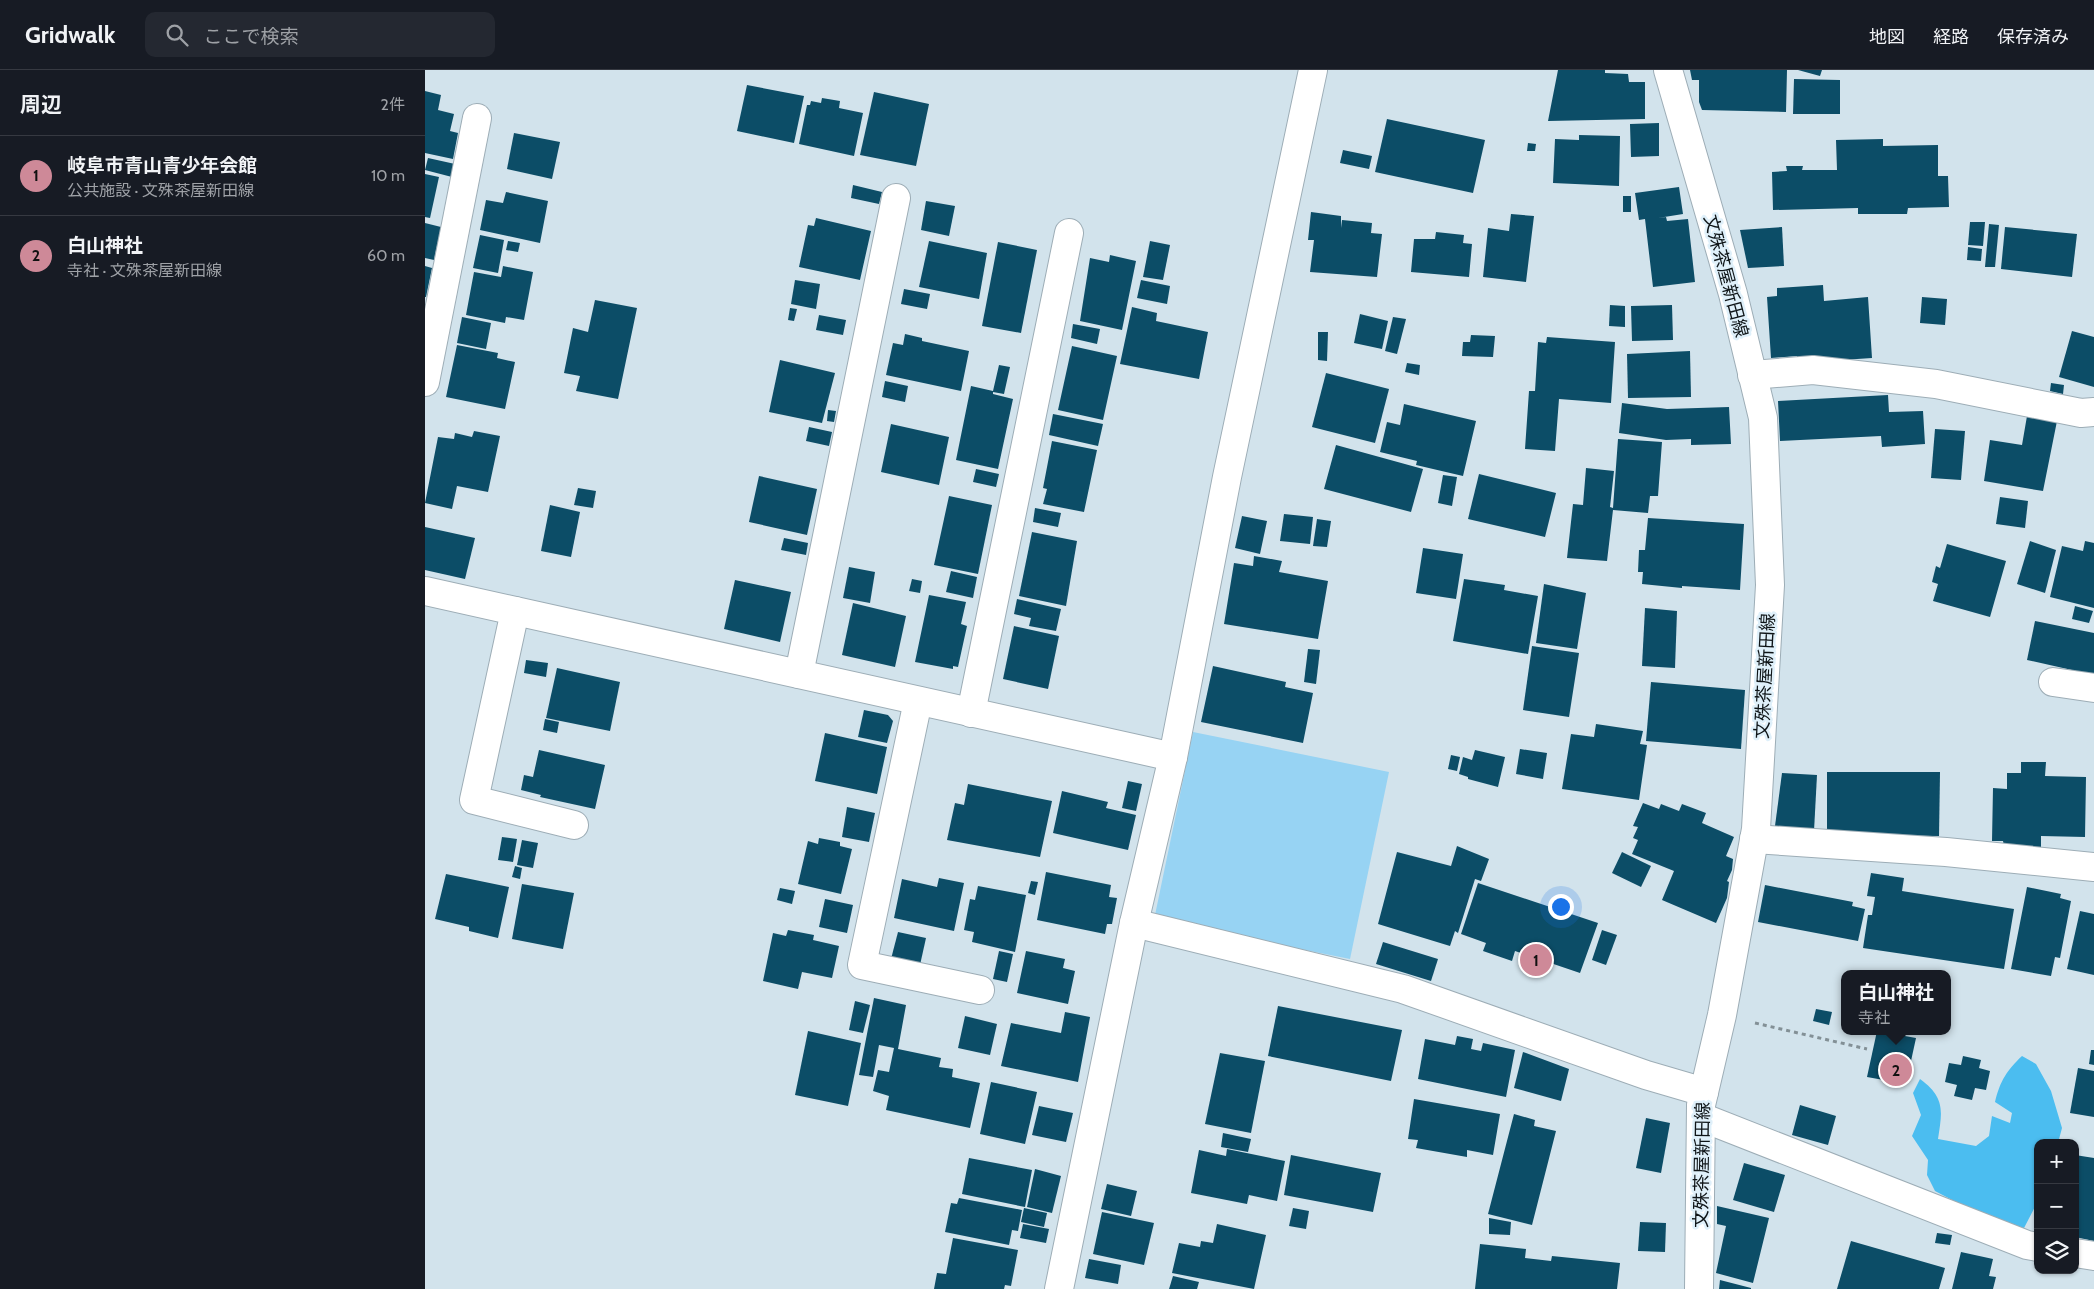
<!DOCTYPE html>
<html lang="ja">
<meta charset="utf-8">
<style>
:root{--surface:#171b24;--page:#242831;--text:#f1f3f6;--muted:#9ea1a6;--line:#363941;--accent:#ce8998}
body{margin:0;font-family:Cabin,"Noto Sans JP",sans-serif;background:var(--page);color:var(--text)}
.controls{position:absolute;right:15px;bottom:15px;display:grid;overflow:hidden;border-radius:10px;box-shadow:0 1px 4px #0004}
.controls button{width:45px;height:45px;display:grid;place-items:center;padding:0;border:0;border-bottom:1px solid var(--line);background:var(--surface);color:var(--text);font:25px sans-serif}
.you{position:absolute;left:1135px;top:836px;width:18px;height:18px;margin:-12px;border:4px solid #fff;border-radius:50%;background:#1a73e8;box-shadow:0 0 0 8px #1a73e833}
.badge{display:grid;place-items:center;width:32px;height:32px;border-radius:50%;background:var(--accent);color:#111;font-size:16px;font-weight:700}
.pin{position:absolute;translate:-50% -50%;border:2px solid #fff;box-shadow:0 1px 5px #0006}
.popup{position:absolute;left:1416px;top:900px;width:110px;height:65px;box-sizing:border-box;display:grid;place-content:center;border-radius:10px;background:var(--surface);filter:drop-shadow(0 1px 4px #0005);font-size:16px;white-space:nowrap;color:var(--muted)}
.popup b{font-size:19px;color:var(--text)}
.popup::after{content:'';position:absolute;left:50%;top:100%;margin-left:-10px;border:10px solid transparent;border-top-color:var(--surface)}
.list{margin:0;padding:0;list-style:none}
h2{display:flex;justify-content:space-between;align-items:center;height:65px;margin:0;padding:0 20px;font-size:21px}
h2 small{font-size:16px;font-weight:400;color:var(--muted)}
.list li{display:grid;grid-template-columns:32px 1fr auto;gap:15px;align-items:center;box-sizing:border-box;height:80px;padding:0 20px;border-top:1px solid var(--line)}
.list b{display:block;font-size:19px;white-space:nowrap}
.list p{margin:0;font-size:16px;white-space:nowrap;color:var(--muted)}
.list em{font-size:16px;font-style:normal;color:var(--muted)}
.icon{flex:none;width:28px;height:28px;fill:none;stroke:currentColor;stroke-width:2;stroke-linecap:round;stroke-linejoin:round}
.map{position:relative;flex:none;width:1669px;height:1219px;overflow:hidden}
header{display:flex;align-items:center;gap:30px;box-sizing:border-box;height:70px;padding:0 25px;background:var(--surface);border-bottom:1px solid var(--line)}
header strong{font-size:24px}
nav{display:flex;gap:28px;margin-inline-start:auto;font-size:18px}
.search{width:350px;height:45px;background:var(--page);display:flex;align-items:center;gap:12px;box-sizing:border-box;padding:0 18px;border-radius:10px;color:var(--muted);font-size:19px}
main{display:flex}
aside{flex:1;background:var(--surface)}
.map>svg:first-child{display:block}
.green{fill:#97d3f3}
.forest{fill:#4bbdf0}
.building{fill:#0c4d67}
.lines{fill:none;stroke-linecap:round;stroke-linejoin:round}
.street-casing{stroke:#9dadb6;stroke-width:30}
.secondary-casing{stroke:#9dadb6;stroke-width:30}
.path{stroke:#839096;stroke-width:3;stroke-dasharray:4 4;stroke-linecap:butt}
.street{stroke:#fff;stroke-width:28}
.secondary{stroke:#fff;stroke-width:28}
.labels{text-anchor:middle;stroke-width:5;stroke-linejoin:round;paint-order:stroke}
.street-label{font-size:18px;fill:#0e1417;stroke:#dff0fa}
</style>
<header>
<strong>Gridwalk</strong>
<div class="search"><svg class="icon" aria-label="search" viewBox="0 0 24 24"><circle cx="10" cy="10" r="6"/><path d="M15 15l6 6"/></svg>ここで検索</div>
<nav><a>地図</a><a>経路</a><a>保存済み</a></nav>
</header>
<main>
<aside>
<h2>周辺<small>2件</small></h2>
<ul class="list">
<li><span class="badge">1</span><div><b>岐阜市青山青少年会館</b><p>公共施設 · 文殊茶屋新田線</p></div><em>10 m</em></li>
<li><span class="badge">2</span><div><b>白山神社</b><p>寺社 · 文殊茶屋新田線</p></div><em>60 m</em></li>
</ul>
</aside>
<div class="map">
<svg width="1669" height="1219" viewBox="0 0 1669 1219">
<rect width="100%" height="100%" fill="#d2e3ec"/>
<polygon class="green" points="768,662 964,702 925,889 729,850"/>
<path class="forest" d="M1597,986l14,8 15,27 11,37 -4,15h-20v58l-14,27 -28,-5 -61,-32 -8,-16 1,-15 -16,-24 9,-21 -8,-22 7,-14c26,19 22,33 18,60l38,7 13,-10 3,-20 18,7 2,-10 -17,-11c5,-21 12,-32 27,-46z"/>
<g class="building">
<polygon points="1133,0 1180,0 1180,3 1203,4 1204,12 1220,12 1220,49 1123,51"/>
<polygon points="1265,0 1362,0 1361,42 1277,40 1274,32 1274,10 1267,10"/>
<polygon points="1373,0 1397,0 1395,6"/>
<polygon points="1369,9 1415,10 1415,44 1368,44"/>
<polygon points="322,15 379,26 369,73 312,61"/>
<polygon points="0,21 16,25 13,40 29,44 25,61 33,63 28,89 0,83"/>
<polygon points="449,22 504,34 491,96 435,85"/>
<polygon points="397,28 415,31 414,38 438,43 429,86 374,74 382,35 385,35 386,31 396,33"/>
<polygon points="962,49 1060,70 1048,123 950,102"/>
<polygon points="1234,53 1234,86 1206,87 1205,54"/>
<polygon points="89,63 135,72 127,109 82,99"/>
<polygon points="1154,65 1195,66 1194,116 1128,113 1130,69 1154,70"/>
<polygon points="1458,69 1458,76 1513,75 1513,106 1523,106 1524,137 1483,138 1482,144 1433,144 1433,138 1348,140 1347,102 1362,101 1361,96 1378,96 1377,100 1412,100 1411,70"/>
<polygon points="1103,73 1111,74 1110,81 1102,81"/>
<polygon points="918,80 947,86 944,99 915,93"/>
<polygon points="3,88 30,94 27,107 0,100"/>
<polygon points="0,104 14,107 5,148 0,147"/>
<polygon points="428,115 457,122 454,134 426,128"/>
<polygon points="1254,117 1258,144 1233,148 1241,147 1242,151 1263,149 1270,212 1228,217 1220,149 1214,150 1210,123"/>
<polygon points="81,122 123,131 115,173 55,160 61,130 78,133"/>
<rect x="1198" y="126" width="8" height="16"/>
<polygon points="501,131 530,136 524,166 496,160"/>
<polygon points="886,142 916,146 916,158 917,150 947,153 946,163 957,164 952,207 885,202 889,170 883,170"/>
<polygon points="1086,144 1109,146 1101,212 1058,207 1063,158 1084,161"/>
<polygon points="391,148 446,161 435,210 374,197 383,155 389,156"/>
<polygon points="1545,152 1560,152 1558,176 1543,175"/>
<polygon points="0,153 16,157 9,190 0,188"/>
<polygon points="1564,154 1574,155 1570,197 1560,197"/>
<polygon points="1357,157 1359,196 1323,198 1315,160"/>
<polygon points="1580,157 1652,164 1647,207 1576,199"/>
<polygon points="1011,162 1039,165 1038,173 1047,174 1044,207 986,202 989,169 1010,169"/>
<polygon points="55,165 79,170 73,203 48,198"/>
<polygon points="83,171 95,173 93,182 81,180"/>
<polygon points="504,171 562,183 554,229 494,217"/>
<polygon points="725,171 745,175 738,210 718,207"/>
<polygon points="573,172 612,180 596,263 557,256"/>
<polygon points="1543,177 1557,179 1556,191 1542,190"/>
<polygon points="685,185 711,191 697,260 655,251 665,188 684,192"/>
<polygon points="0,196 7,198 1,227 0,227"/>
<polygon points="78,196 108,202 99,250 81,247 80,253 41,245 49,202 76,207"/>
<polygon points="370,210 395,214 391,239 366,234"/>
<polygon points="716,210 745,216 742,234 712,228"/>
<polygon points="1398,215 1399,231 1443,227 1447,288 1372,293 1372,286 1346,288 1342,227 1352,226 1352,218"/>
<polygon points="479,219 505,224 502,239 476,234"/>
<polygon points="1497,227 1522,229 1520,255 1495,253"/>
<polygon points="170,230 212,238 193,329 151,321 155,306 139,303 148,258 163,262"/>
<polygon points="1185,235 1200,236 1200,257 1184,256"/>
<polygon points="1247,235 1248,270 1207,271 1206,236"/>
<polygon points="707,237 732,243 731,251 783,262 774,309 695,294"/>
<polygon points="365,238 372,239 369,251 363,250"/>
<polygon points="935,244 963,251 957,279 929,273"/>
<polygon points="394,245 421,250 418,265 391,260"/>
<polygon points="37,247 66,253 61,279 32,273"/>
<polygon points="968,247 981,249 972,284 960,281"/>
<polygon points="648,254 675,259 672,274 646,268"/>
<polygon points="1647,261 1669,267 1669,317 1634,307"/>
<polygon points="893,262 903,262 902,291 893,290"/>
<polygon points="480,264 497,268 497,271 544,281 536,321 461,305 468,273 478,275"/>
<polygon points="1046,265 1070,266 1068,287 1037,286 1038,272 1045,272"/>
<polygon points="1122,267 1190,272 1186,333 1134,329 1130,381 1100,379 1104,321 1110,321 1113,272 1121,273"/>
<polygon points="32,275 73,283 72,288 90,292 80,339 21,327"/>
<polygon points="647,276 692,286 678,350 633,340"/>
<polygon points="1265,281 1266,327 1203,328 1202,284"/>
<polygon points="355,290 410,303 397,353 344,342"/>
<polygon points="982,293 995,295 994,305 980,302"/>
<polygon points="574,295 585,297 579,324 568,322 568,324 588,329 573,399 531,390 546,316 568,321"/>
<polygon points="901,303 964,319 950,373 887,357"/>
<polygon points="460,311 483,316 480,332 457,327"/>
<polygon points="1626,313 1639,315 1638,324 1625,321"/>
<polygon points="1463,325 1464,342 1498,341 1500,374 1457,377 1456,366 1355,371 1353,331"/>
<polygon points="1197,333 1242,339 1304,337 1306,374 1266,375 1266,369 1241,370 1194,363"/>
<polygon points="979,334 1051,351 1038,406 991,395 992,391 955,382 962,352 975,355"/>
<polygon points="403,340 411,341 409,352 402,351"/>
<polygon points="628,344 678,354 673,376 624,365"/>
<polygon points="1602,346 1632,351 1618,421 1559,411 1565,370 1597,375"/>
<polygon points="466,354 524,367 514,415 456,402"/>
<polygon points="384,357 407,362 404,376 381,371"/>
<polygon points="1510,359 1540,361 1536,410 1506,408"/>
<polygon points="49,361 75,366 63,422 32,416 27,439 0,433 13,367 29,369 30,363 47,367"/>
<polygon points="1193,369 1237,372 1233,426 1225,426 1223,443 1188,440 1182,491 1142,488 1148,434 1158,435 1161,398 1189,401 1185,437 1188,438"/>
<polygon points="627,371 672,380 659,442 618,434 622,419 618,418"/>
<polygon points="911,375 998,399 986,442 899,419"/>
<polygon points="551,399 574,404 571,417 548,412"/>
<polygon points="1054,404 1131,423 1120,467 1043,449"/>
<polygon points="1018,405 1032,407 1027,436 1013,433"/>
<polygon points="334,406 392,419 382,465 324,452"/>
<polygon points="153,418 171,421 168,438 149,435"/>
<polygon points="524,426 567,435 553,504 509,495"/>
<polygon points="1575,427 1603,431 1600,458 1571,454"/>
<polygon points="125,435 155,442 146,487 116,481"/>
<polygon points="610,438 636,443 633,457 608,452"/>
<polygon points="859,444 888,447 885,474 855,471"/>
<polygon points="817,446 842,451 835,484 810,478"/>
<polygon points="1223,448 1319,454 1315,520 1257,516 1257,518 1217,514 1218,502 1213,502 1214,480 1220,480"/>
<polygon points="892,449 906,451 902,477 888,476"/>
<polygon points="0,457 50,468 40,509 0,500"/>
<polygon points="607,462 652,471 641,536 594,526"/>
<polygon points="359,468 383,473 381,485 356,480"/>
<polygon points="1605,471 1631,480 1620,523 1592,514"/>
<polygon points="1660,471 1669,473 1669,538 1625,527 1637,476 1658,481"/>
<polygon points="1522,474 1581,491 1565,547 1508,531 1513,514 1507,512 1511,496 1515,498"/>
<polygon points="998,478 1038,484 1031,529 991,523"/>
<polygon points="829,486 857,491 854,502 903,511 893,569 799,554 809,493 828,496"/>
<polygon points="424,497 450,502 445,533 418,528"/>
<polygon points="526,501 552,507 548,528 521,522"/>
<polygon points="487,509 497,511 495,523 484,521"/>
<polygon points="1039,509 1080,515 1079,520 1113,526 1103,584 1028,571"/>
<polygon points="310,510 366,522 355,572 299,559"/>
<polygon points="1119,514 1161,523 1152,579 1111,573"/>
<polygon points="504,525 541,532 536,554 542,556 533,597 528,596 528,599 490,592"/>
<polygon points="592,529 636,539 631,561 604,556 606,548 589,544"/>
<polygon points="428,533 481,546 470,597 417,585"/>
<polygon points="1650,536 1668,541 1664,553 1647,549"/>
<polygon points="1220,538 1252,541 1250,598 1217,596"/>
<polygon points="1610,551 1669,563 1669,605 1602,590"/>
<polygon points="589,556 634,566 623,619 578,609"/>
<polygon points="1107,576 1154,583 1144,647 1098,640"/>
<polygon points="883,579 895,580 891,614 879,612"/>
<polygon points="101,590 123,593 121,607 99,603"/>
<polygon points="788,596 861,612 860,617 888,623 878,673 776,652"/>
<polygon points="132,598 195,612 185,661 121,648"/>
<polygon points="1226,612 1320,620 1316,679 1221,671"/>
<polygon points="439,640 463,645 468,651 462,673 433,667"/>
<polygon points="120,649 134,652 132,663 118,660"/>
<polygon points="1171,654 1218,661 1215,674 1222,675 1214,730 1137,719 1146,664 1169,667"/>
<polygon points="400,663 462,677 452,724 390,711"/>
<polygon points="1095,679 1122,683 1118,709 1091,704"/>
<polygon points="114,680 180,695 170,739 115,727 116,725 96,720 99,705 108,707"/>
<polygon points="1050,680 1080,687 1073,717 1043,709 1043,707 1034,704 1038,687 1047,690"/>
<polygon points="1026,685 1035,687 1032,701 1023,699"/>
<polygon points="1596,692 1621,692 1620,706 1661,707 1660,767 1616,766 1616,778 1579,776 1578,771 1567,771 1568,718 1582,719 1582,703 1596,703"/>
<polygon points="1402,702 1515,702 1514,766 1429,765 1402,762"/>
<polygon points="1357,703 1392,705 1389,761 1350,756"/>
<polygon points="703,711 717,714 711,741 697,738"/>
<polygon points="543,714 627,731 615,787 522,770 530,733 539,735"/>
<polygon points="637,721 683,732 681,738 711,745 703,780 628,763"/>
<polygon points="1218,733 1234,739 1236,734 1254,741 1257,734 1281,743 1277,753 1309,767 1301,786 1308,789 1307,800 1302,811 1304,812 1302,828 1291,853 1237,830 1249,801 1207,784 1213,770 1208,768 1213,757 1208,756"/>
<polygon points="422,737 450,743 444,772 417,767"/>
<polygon points="77,767 92,769 88,792 73,790"/>
<polygon points="394,768 415,772 415,776 427,779 416,824 373,814 383,771 393,774"/>
<polygon points="97,770 113,773 108,798 92,795"/>
<polygon points="1032,776 1064,789 1056,811 1050,809 1033,863 1030,861 1025,876 953,854 972,782 1026,796"/>
<polygon points="1197,782 1226,796 1216,817 1187,803"/>
<polygon points="90,796 97,798 95,809 87,807"/>
<polygon points="621,802 686,815 684,827 692,828 687,854 682,854 680,864 612,850"/>
<polygon points="1446,803 1479,808 1477,821 1589,839 1579,899 1438,878 1443,845 1447,845 1450,827 1442,826"/>
<polygon points="21,804 84,817 73,868 44,861 44,857 10,849"/>
<polygon points="514,808 539,813 529,861 469,848 477,809 512,817"/>
<polygon points="606,811 613,812 610,825 603,823"/>
<polygon points="1053,813 1173,853 1155,903 1090,881 1087,891 1058,881 1061,873 1036,864"/>
<polygon points="97,814 149,823 138,879 87,869"/>
<polygon points="1340,815 1428,832 1427,836 1440,839 1433,871 1333,852"/>
<polygon points="553,816 601,825 590,882 547,872 549,862 539,860 545,829 550,830"/>
<polygon points="1602,817 1636,824 1635,828 1646,831 1635,888 1630,887 1626,906 1586,899"/>
<polygon points="355,818 370,821 367,834 352,830"/>
<polygon points="400,829 428,835 422,863 394,857"/>
<polygon points="1655,841 1669,844 1669,905 1642,899"/>
<polygon points="363,860 389,865 388,870 414,876 407,908 377,902 373,919 338,911 348,863 361,866"/>
<polygon points="1177,860 1192,865 1181,895 1167,890"/>
<polygon points="473,862 501,868 495,895 466,889"/>
<polygon points="958,872 1013,889 1006,911 951,894"/>
<polygon points="574,881 588,884 582,912 568,909"/>
<polygon points="601,881 640,889 638,898 650,901 643,934 592,923"/>
<polygon points="449,928 481,935 473,979 516,988 514,997 528,999 527,1007 555,1013 545,1058 461,1040 464,1026 448,1021 453,1000 464,1002 469,978 454,975 448,1007 434,1005"/>
<polygon points="430,931 445,935 438,963 424,960"/>
<polygon points="853,936 977,960 966,1011 843,986"/>
<polygon points="1391,939 1407,942 1404,955 1388,951"/>
<polygon points="640,942 665,947 653,1012 576,996 586,953 636,963"/>
<polygon points="540,946 572,954 565,985 533,978"/>
<polygon points="383,961 436,973 423,1036 370,1025"/>
<polygon points="1452,961 1491,968 1481,1014 1442,1007"/>
<polygon points="1032,966 1048,969 1046,979 1056,981 1058,973 1090,980 1081,1027 993,1009 1000,969 1030,975"/>
<polygon points="1666,980 1669,980 1669,995 1664,994"/>
<polygon points="1098,982 1144,999 1136,1031 1089,1018"/>
<polygon points="795,983 840,991 826,1063 780,1054"/>
<polygon points="1538,986 1556,990 1554,998 1565,1001 1561,1020 1550,1018 1547,1030 1529,1026 1532,1015 1520,1012 1524,993 1536,995"/>
<polygon points="1653,998 1669,1001 1669,1047 1645,1043"/>
<polygon points="566,1012 612,1022 600,1074 555,1064"/>
<polygon points="989,1029 1075,1044 1068,1085 1042,1080 1042,1087 991,1078 993,1070 983,1069"/>
<polygon points="1375,1035 1411,1046 1403,1075 1367,1065"/>
<polygon points="614,1036 648,1043 641,1072 607,1065"/>
<polygon points="1089,1044 1110,1050 1109,1056 1131,1061 1107,1155 1063,1144"/>
<polygon points="1221,1048 1245,1053 1236,1103 1211,1098"/>
<polygon points="798,1063 826,1069 823,1082 796,1077"/>
<polygon points="802,1079 860,1091 852,1131 824,1125 822,1134 766,1123 774,1080 801,1086"/>
<polygon points="866,1085 956,1103 948,1142 859,1125"/>
<polygon points="1650,1085 1669,1088 1669,1171 1650,1167"/>
<polygon points="544,1088 607,1100 600,1137 537,1124"/>
<polygon points="1319,1093 1360,1105 1349,1142 1308,1130"/>
<polygon points="610,1099 636,1106 627,1143 602,1137"/>
<polygon points="682,1114 712,1121 706,1146 676,1139"/>
<polygon points="534,1128 597,1140 593,1161 587,1160 584,1175 520,1162 526,1133 532,1134"/>
<polygon points="1292,1136 1344,1148 1328,1213 1291,1203 1301,1156 1292,1154"/>
<polygon points="599,1138 622,1143 619,1157 596,1152"/>
<polygon points="868,1138 884,1141 881,1159 864,1156"/>
<polygon points="677,1142 729,1153 719,1195 668,1184"/>
<polygon points="1064,1148 1086,1152 1085,1165 1064,1164"/>
<polygon points="1215,1152 1241,1153 1240,1182 1213,1181"/>
<polygon points="598,1154 624,1159 621,1173 595,1168"/>
<polygon points="792,1154 841,1165 829,1219 747,1203 754,1173 775,1177 776,1171 788,1173"/>
<polygon points="1512,1163 1527,1165 1525,1175 1510,1173"/>
<polygon points="528,1168 593,1180 586,1216 580,1215 579,1219 509,1219 512,1203 521,1204"/>
<polygon points="1426,1171 1520,1198 1514,1219 1412,1219"/>
<polygon points="1055,1174 1101,1179 1100,1188 1126,1191 1127,1186 1195,1193 1192,1219 1050,1219"/>
<polygon points="1536,1182 1568,1189 1564,1206 1571,1207 1568,1219 1527,1219"/>
<polygon points="664,1189 696,1195 693,1214 660,1208"/>
<polygon points="748,1206 774,1212 772,1219 744,1219"/>
<polygon points="1295,1210 1326,1218 1326,1219 1294,1219"/>
</g>
<g class="lines">
<defs>
<g id="street">
<polyline points="1327,305 1388,300 1511,314 1656,343 1669,342"/>
<polyline points="0,312 52,48"/>
<polyline points="0,521 748,687"/>
<polyline points="90,541 49,730 149,755"/>
<polyline points="374,604 471,128"/>
<polyline points="1628,612 1669,618"/>
<polyline points="493,631 437,895 555,920"/>
<polyline points="546,643 644,163"/>
<polyline points="1329,769 1521,782 1669,797"/>
<polyline points="709,853 978,919 1221,1005 1279,1022"/>
<polyline points="1276,1047 1602,1175 1613,1177"/>
<polyline points="1650,1183 1669,1186"/>
<polyline points="634,1219 709,853 748,687 802,407 888,0"/>
</g>
<polyline id="secondary" points="1243,0 1308,224 1338,348 1345,515 1331,759 1297,945 1276,1035 1274,1219"/>
</defs>
<use href="#street" class="street-casing"/>
<use href="#secondary" class="secondary-casing"/>
<polyline class="path" points="1330,953 1442,979"/>
<use href="#street" class="street"/>
<use href="#secondary" class="secondary"/>
</g>
<g class="labels">
<g class="street-label">
<text transform="translate(1301 206) rotate(75)" y="6">文殊茶屋新田線</text>
<text transform="translate(1340 606) rotate(-87)" y="6">文殊茶屋新田線</text>
<text transform="translate(1277 1095) rotate(-89)" y="6">文殊茶屋新田線</text>
</g>
</g>
</svg>
<div class="controls">
<button>+</button>
<button>−</button>
<button><svg class="icon" aria-label="layers" viewBox="0 0 24 24"><path d="M12 4l9 5-9 5-9-5zM3 14l9 5 9-5"/></svg></button>
</div>
<div class="you"></div>
<div class="pin badge" style="left:1111px;top:890px">1</div>
<div class="pin badge" style="left:1471px;top:1000px">2</div>
<div class="popup"><b>白山神社</b>寺社</div>
</div>
</main>
